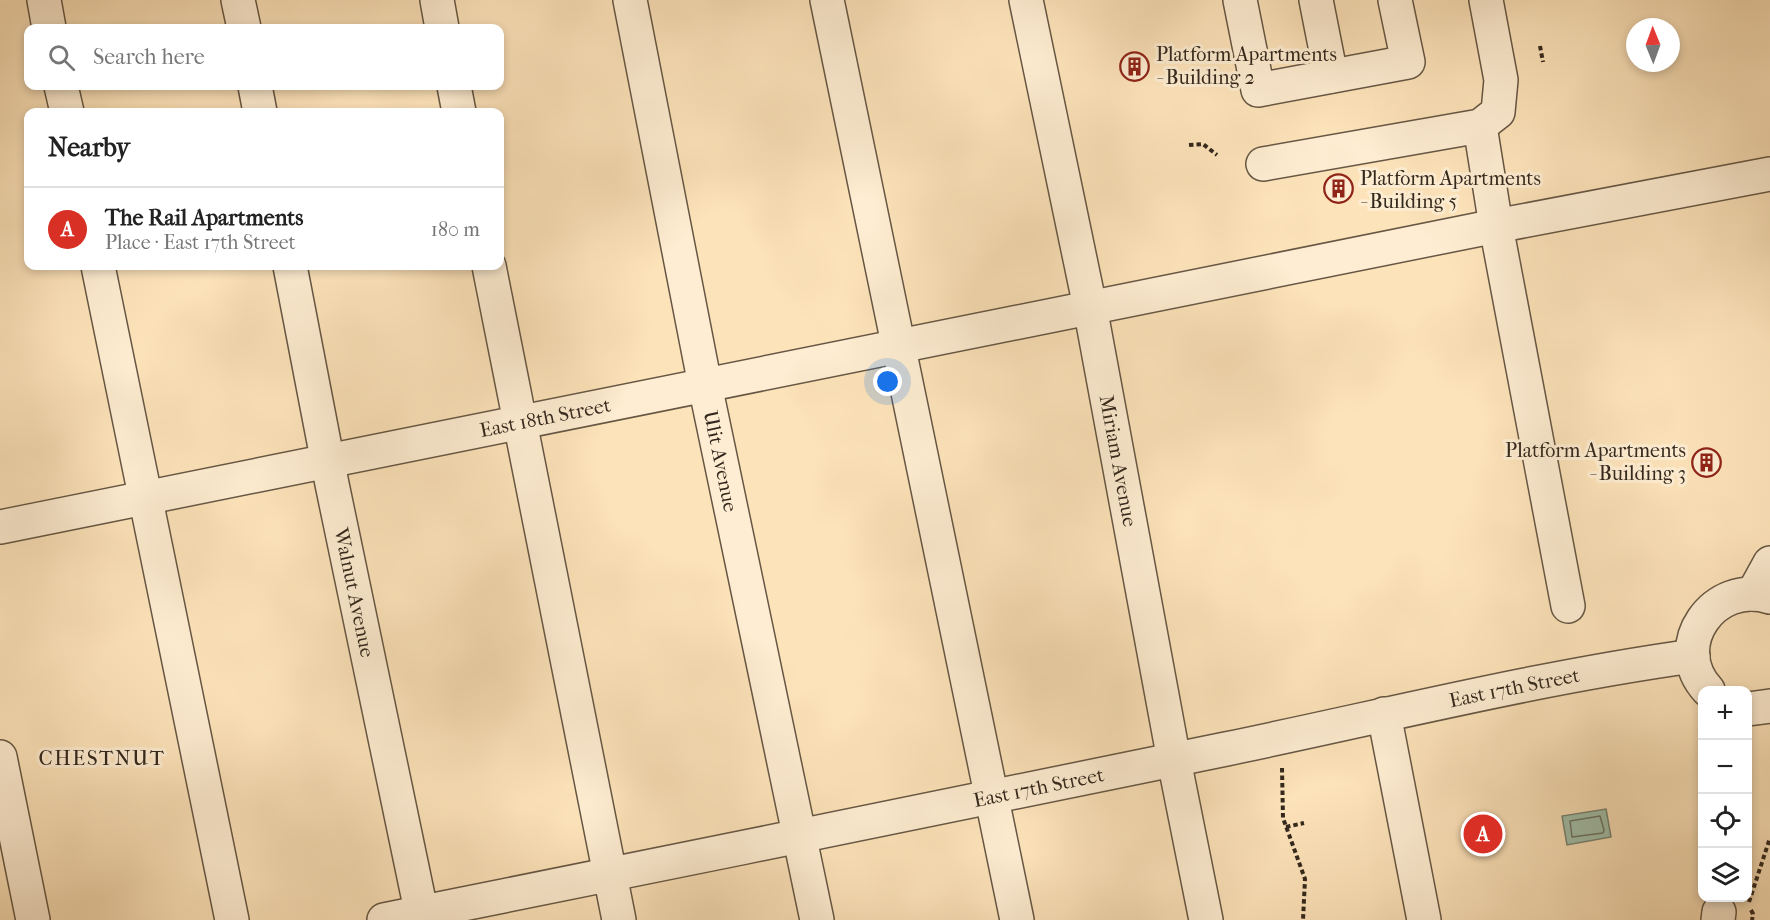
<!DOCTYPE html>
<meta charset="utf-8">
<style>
:root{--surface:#fff;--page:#f2f2f2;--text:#222;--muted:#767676;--line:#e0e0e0;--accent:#d93025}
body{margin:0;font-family:"IM FELL French Canon",serif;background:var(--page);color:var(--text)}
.controls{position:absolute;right:18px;bottom:18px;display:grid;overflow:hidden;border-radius:12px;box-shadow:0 3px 9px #0003}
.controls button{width:54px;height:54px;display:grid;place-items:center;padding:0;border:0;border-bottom:2px solid var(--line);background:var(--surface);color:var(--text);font:30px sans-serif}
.compass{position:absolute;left:1626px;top:18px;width:54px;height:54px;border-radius:50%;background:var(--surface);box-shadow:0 3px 9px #0003;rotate:359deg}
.you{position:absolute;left:888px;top:382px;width:21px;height:21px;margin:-15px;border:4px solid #fff;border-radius:50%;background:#1a73e8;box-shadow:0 0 0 9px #1a73e833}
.badge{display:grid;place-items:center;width:39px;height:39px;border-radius:50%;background:var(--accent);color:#fff;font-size:20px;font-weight:700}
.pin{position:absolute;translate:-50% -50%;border:3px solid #fff;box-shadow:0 2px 6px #0006}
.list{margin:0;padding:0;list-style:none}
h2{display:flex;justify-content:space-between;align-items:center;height:78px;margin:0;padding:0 24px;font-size:26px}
h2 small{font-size:20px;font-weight:400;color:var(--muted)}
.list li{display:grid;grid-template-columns:39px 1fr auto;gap:18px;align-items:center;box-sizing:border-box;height:84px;padding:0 24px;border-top:2px solid var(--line)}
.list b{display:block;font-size:22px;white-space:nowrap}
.list p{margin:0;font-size:20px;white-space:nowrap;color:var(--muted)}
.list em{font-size:20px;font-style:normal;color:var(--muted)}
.icon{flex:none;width:33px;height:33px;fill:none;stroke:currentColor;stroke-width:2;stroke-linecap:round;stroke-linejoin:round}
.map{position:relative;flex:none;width:1770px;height:920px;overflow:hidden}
.search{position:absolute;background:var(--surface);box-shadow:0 3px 9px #0003;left:24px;top:24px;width:480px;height:66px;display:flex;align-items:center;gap:15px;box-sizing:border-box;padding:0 21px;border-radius:12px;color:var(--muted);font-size:22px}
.panel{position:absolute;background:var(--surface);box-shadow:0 3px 9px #0003;left:24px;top:108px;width:480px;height:162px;border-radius:12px}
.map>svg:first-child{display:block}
.water{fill:#a1bfaa;stroke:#758372;stroke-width:1.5}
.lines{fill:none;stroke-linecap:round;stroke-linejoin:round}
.shore{stroke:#6a7464;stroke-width:1.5}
.minor-casing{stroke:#665744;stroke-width:36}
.path{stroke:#33281d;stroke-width:4;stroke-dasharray:4.5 3;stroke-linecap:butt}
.minor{stroke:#feedd2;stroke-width:33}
.labels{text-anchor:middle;stroke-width:6;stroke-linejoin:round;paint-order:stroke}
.poi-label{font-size:20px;fill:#33281d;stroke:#feedd2;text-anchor:start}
.street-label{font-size:20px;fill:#33281d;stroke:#feedd2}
.neighbourhood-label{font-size:21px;letter-spacing:1.5px;fill:#33281d;stroke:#feedd2}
</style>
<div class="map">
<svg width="1770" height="920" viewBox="0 0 1770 920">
<rect width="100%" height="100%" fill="#fde3ba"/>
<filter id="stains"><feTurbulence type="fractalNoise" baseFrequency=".00333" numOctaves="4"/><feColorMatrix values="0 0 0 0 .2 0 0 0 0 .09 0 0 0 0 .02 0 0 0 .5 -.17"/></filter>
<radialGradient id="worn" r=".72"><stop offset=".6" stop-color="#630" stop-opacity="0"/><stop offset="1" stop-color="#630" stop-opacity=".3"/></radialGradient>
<polygon class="water" points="1606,809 1611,837 1567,845 1562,816"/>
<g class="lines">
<polygon class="shore" points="1600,816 1604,830 1603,833 1572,837 1570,821"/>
<defs>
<g id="minor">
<polyline points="44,0 49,28"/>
<polyline points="238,0 244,28"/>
<polyline points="437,0 442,28"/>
<path id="s1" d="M630,0l75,385 112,535"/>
<polyline points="827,0 1017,920"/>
<path id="s2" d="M1026,0l64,307 84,453 32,160"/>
<polyline points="1240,0 1258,90 1408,62 1395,0"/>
<polyline points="1316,0 1331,76"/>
<polyline points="61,86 67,112"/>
<polyline points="255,86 260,112"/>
<polyline points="454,86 459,112"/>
<polyline points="1480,126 1496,226 1568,606"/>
<polyline points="1263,164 1480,126 1498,112 1501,80 1486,0"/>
<polyline points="98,266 232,920"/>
<path id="s3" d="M290,266l42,218 91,436"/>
<polyline points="489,266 619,920"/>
<path id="s4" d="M0,527l1496,-301 274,-52"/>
<polyline points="1753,594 1770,563"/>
<path d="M1708,690c-41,-44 6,-111 62,-93"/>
<polyline points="1748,709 1770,706"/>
<polyline points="1384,714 1424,920"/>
<polyline points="0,757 33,920"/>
<path id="s5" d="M384,920c281,-56 561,-114 842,-171 155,-32 309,-71 467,-93"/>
<polyline points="1718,920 1719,912"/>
</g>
</defs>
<use href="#minor" class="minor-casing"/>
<g class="path">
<polyline points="1540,46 1543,62"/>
<polyline points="1189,145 1203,144 1217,155"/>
<polyline points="1282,768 1283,818 1305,879 1303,920"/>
<polyline points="1286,827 1304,823"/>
<polyline points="1749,902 1770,838"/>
<polyline points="1751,910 1753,914 1752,920"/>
</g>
<use href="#minor" class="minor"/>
</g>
<defs>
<symbol id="building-ring" viewBox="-11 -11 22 22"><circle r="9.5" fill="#feedd2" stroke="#8f2418" stroke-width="1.5"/><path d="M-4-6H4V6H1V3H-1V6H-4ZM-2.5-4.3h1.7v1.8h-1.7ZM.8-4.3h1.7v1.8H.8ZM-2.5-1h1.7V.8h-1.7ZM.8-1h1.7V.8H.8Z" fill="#8f2418"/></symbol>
</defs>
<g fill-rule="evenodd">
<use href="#building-ring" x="1118" y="50" width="33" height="33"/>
<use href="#building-ring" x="1322" y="172" width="33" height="33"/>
<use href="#building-ring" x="1690" y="446" width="33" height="33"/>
</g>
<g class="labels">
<g class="poi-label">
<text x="1156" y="61">Platform Apartments<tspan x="1156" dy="23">- Building 2</tspan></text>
<text x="1360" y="185">Platform Apartments<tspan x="1360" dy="23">- Building 5</tspan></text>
<text x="1686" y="457" text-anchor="end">Platform Apartments<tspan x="1686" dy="23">- Building 3</tspan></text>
</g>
<g class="street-label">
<text dy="7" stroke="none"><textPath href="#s4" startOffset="556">East 18th Street</textPath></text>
<text dy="7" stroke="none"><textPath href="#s2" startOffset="470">Miriam Avenue</textPath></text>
<text dy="7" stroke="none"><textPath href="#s1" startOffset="470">Ulit Avenue</textPath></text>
<text dy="7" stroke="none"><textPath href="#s3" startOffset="333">Walnut Avenue</textPath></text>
<text dy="7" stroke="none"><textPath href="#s5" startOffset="1154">East 17th Street</textPath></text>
<text dy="7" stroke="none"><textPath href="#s5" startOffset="668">East 17th Street</textPath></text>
</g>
<g class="neighbourhood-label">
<text x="102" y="765">CHESTNUT</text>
</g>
</g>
<rect width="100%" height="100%" filter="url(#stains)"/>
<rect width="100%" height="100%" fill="url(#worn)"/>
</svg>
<div class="controls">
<button>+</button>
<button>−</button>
<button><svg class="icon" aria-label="locate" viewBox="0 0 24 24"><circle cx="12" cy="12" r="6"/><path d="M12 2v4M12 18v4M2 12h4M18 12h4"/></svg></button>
<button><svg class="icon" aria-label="layers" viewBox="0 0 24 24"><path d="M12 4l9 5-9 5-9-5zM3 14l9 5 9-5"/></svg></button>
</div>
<svg class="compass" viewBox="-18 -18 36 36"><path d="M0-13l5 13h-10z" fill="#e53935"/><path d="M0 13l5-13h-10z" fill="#767676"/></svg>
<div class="you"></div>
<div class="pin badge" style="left:1483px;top:834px">A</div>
<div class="search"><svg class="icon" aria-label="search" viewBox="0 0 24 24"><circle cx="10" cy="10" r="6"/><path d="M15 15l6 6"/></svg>Search here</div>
<section class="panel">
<h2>Nearby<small></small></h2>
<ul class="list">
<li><span class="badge">A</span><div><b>The Rail Apartments</b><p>Place · East 17th Street</p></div><em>180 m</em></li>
</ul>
</section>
</div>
